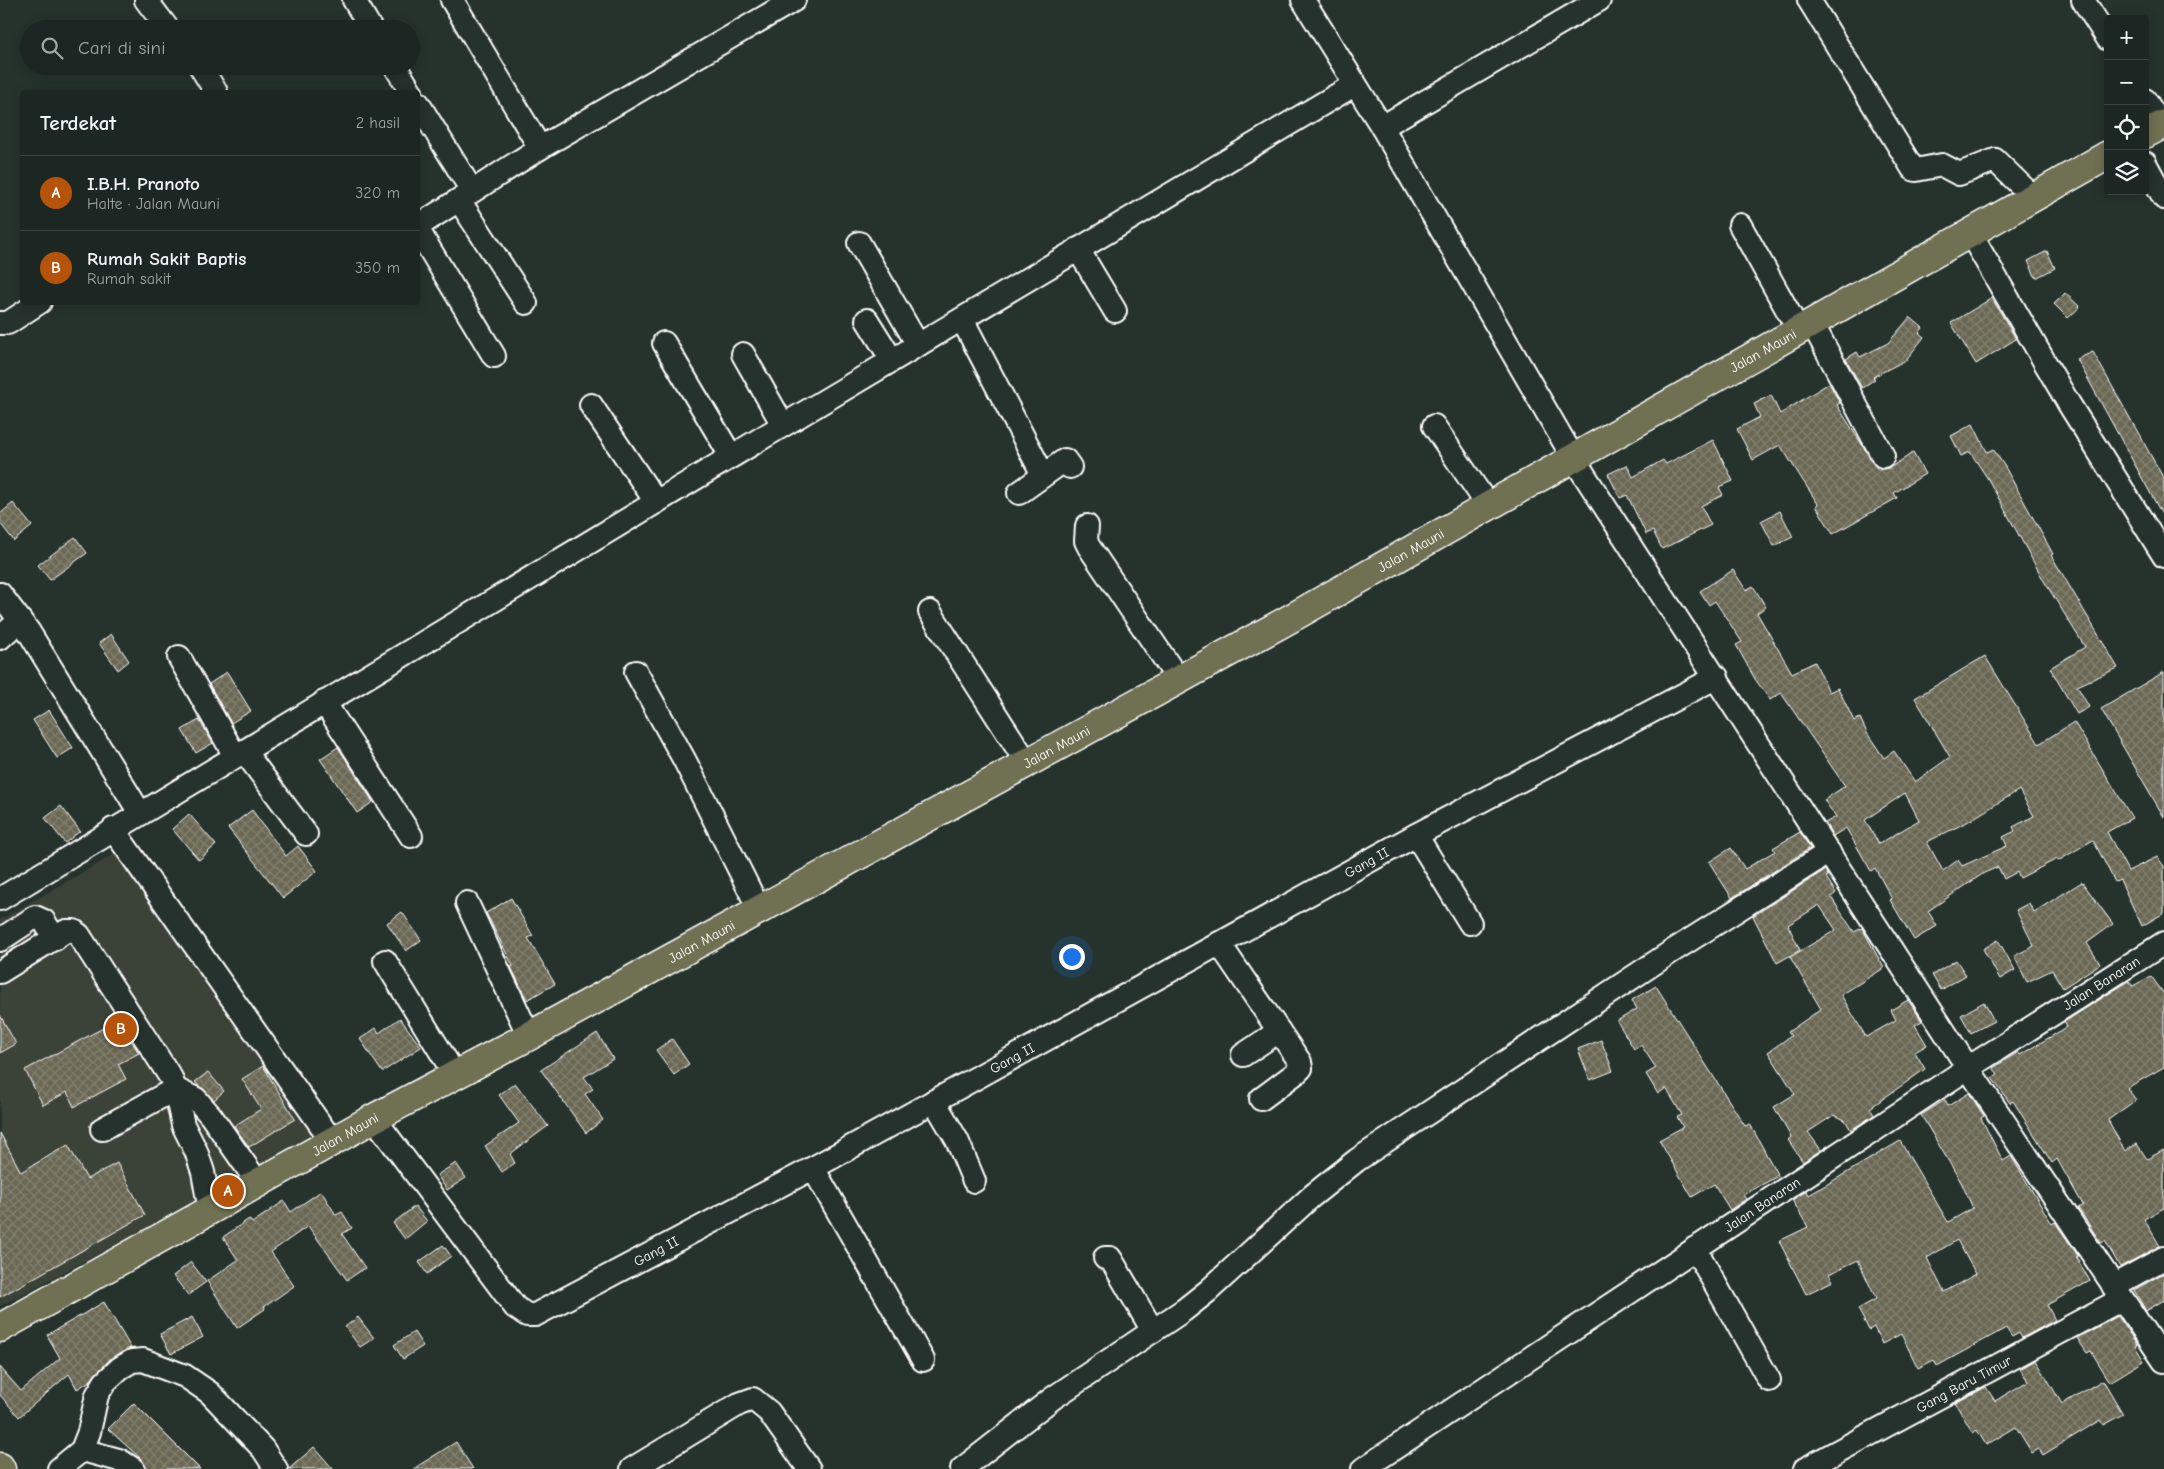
<!DOCTYPE html>
<html lang="id">
<meta charset="utf-8">
<style>
:root{--surface:#1c2622;--page:#29322f;--text:#f1f3f6;--muted:#a0a5a5;--line:#3a4340;--accent:#b45309}
body{margin:0;font-family:"Comic Neue",sans-serif;background:var(--page);color:var(--text)}
.controls{position:absolute;right:15px;top:15px;display:grid;overflow:hidden;border-radius:5px;box-shadow:0 2px 12px #0003}
.controls button{width:45px;height:45px;display:grid;place-items:center;padding:0;border:0;border-bottom:1px solid var(--line);background:var(--surface);color:var(--text);font:25px sans-serif}
.you{position:absolute;left:1071px;top:956px;width:18px;height:18px;margin:-12px;border:4px solid #fff;border-radius:50%;background:#1a73e8;box-shadow:0 0 0 8px #1a73e833}
.badge{display:grid;place-items:center;width:32px;height:32px;border-radius:50%;background:var(--accent);color:#fff;font-size:16px;font-weight:700}
.pin{position:absolute;translate:-50% -50%;border:2px solid #fff;box-shadow:0 1px 5px #0006}
.list{margin:0;padding:0;list-style:none}
h2{display:flex;justify-content:space-between;align-items:center;height:65px;margin:0;padding:0 20px;font-size:21px}
h2 small{font-size:16px;font-weight:400;color:var(--muted)}
.list li{display:grid;grid-template-columns:32px 1fr auto;gap:15px;align-items:center;box-sizing:border-box;height:75px;padding:0 20px;border-top:1px solid var(--line)}
.list b{display:block;font-size:19px;white-space:nowrap}
.list p{margin:0;font-size:16px;white-space:nowrap;color:var(--muted)}
.list em{font-size:16px;font-style:normal;color:var(--muted)}
.icon{flex:none;width:28px;height:28px;fill:none;stroke:currentColor;stroke-width:2;stroke-linecap:round;stroke-linejoin:round}
.map{position:relative;flex:none;width:2164px;height:1469px;overflow:hidden}
.search{position:absolute;background:var(--surface);box-shadow:0 2px 12px #0003;left:20px;top:20px;width:400px;height:55px;display:flex;align-items:center;gap:12px;box-sizing:border-box;padding:0 18px;border-radius:28px;color:var(--muted);font-size:19px}
.panel{position:absolute;background:var(--surface);box-shadow:0 2px 12px #0003;left:20px;top:90px;width:400px;height:215px;border-radius:5px}
.map>svg:first-child{display:block}
.built{fill:#3b4339}
.building{fill:url(#building-cross-hatch);stroke:#fff;fill-rule:evenodd}
.lines{fill:none;stroke-linecap:round;stroke-linejoin:round}
.minor-casing{stroke:#fff;stroke-width:26}
.major-casing{stroke:#fff;stroke-width:31}
.minor{stroke:#26332d;stroke-width:22}
.major{stroke:#706f52;stroke-width:28}
.labels{text-anchor:middle;stroke-width:5;stroke-linejoin:round;paint-order:stroke}
.street-label{font-size:14px;fill:#fff;stroke:#26332d}
</style>
<div class="map">
<svg width="2164" height="1469" viewBox="0 0 2164 1469">
<defs>
<pattern id="building-cross-hatch" width="8" height="8" patternUnits="userSpaceOnUse" patternTransform="scale(1.25)"><rect width="8" height="8" fill="#6b6854"/><path d="M0 0l8 8M0 8l8-8" fill="none" stroke="#817f6e"/></pattern>
</defs>
<rect width="100%" height="100%" fill="#26332d"/>
<filter id="ink" filterUnits="userSpaceOnUse"><feTurbulence type="fractalNoise" baseFrequency=".02" numOctaves="2"/><feDisplacementMap in="SourceGraphic" scale="10" xChannelSelector="R" yChannelSelector="G"/><feConvolveMatrix kernelMatrix="1 2 1 2 8 2 1 2 1" color-interpolation-filters="sRGB"/></filter>
<g filter="url(#ink)">
<polygon class="built" points="120,851 316,1138 0,1306 0,920"/>
<g class="building">
<polygon points="2047,251 2055,268 2036,278 2028,261"/>
<polygon points="2065,293 2080,307 2068,318 2054,304"/>
<polygon points="1992,298 2016,339 1976,364 1951,323"/>
<polygon points="1910,317 1923,328 1919,333 1924,337 1906,360 1873,377 1875,379 1862,388 1846,359 1857,352 1860,357 1888,343"/>
<polygon points="2093,352 2164,479 2164,518 2077,359"/>
<polygon points="1829,383 1840,403 1837,405 1878,470 1889,468 1913,453 1925,474 1894,493 1897,498 1833,534 1816,506 1818,504 1780,445 1753,460 1737,429 1760,417 1754,404 1771,395 1780,414"/>
<polygon points="1973,424 1987,452 1993,449 2005,467 2053,554 2051,555 2118,668 2077,686 2089,707 2077,714 2050,668 2085,647 2044,581 1988,479 1970,452 1961,456 1951,436"/>
<polygon points="1713,440 1733,481 1719,487 1723,495 1701,506 1711,525 1662,549 1653,531 1646,534 1627,495 1620,498 1608,474 1627,465 1633,477 1663,460 1666,464"/>
<polygon points="13,503 32,526 14,541 0,523 0,514"/>
<polygon points="1780,511 1793,537 1774,546 1761,521"/>
<polygon points="75,537 87,553 50,580 38,565"/>
<path d="M1733,570l13,20 7,-4 13,21 -9,6 35,60 23,-11 14,30 9,-4 16,33 6,-3 7,15 17,25 10,-7 21,31 35,-25 -35,-59 70,-42 54,88 35,-22 58,96 -25,14 21,39 29,-14 7,9v47l-22,13 -22,-46 -5,2 -22,-42 -35,21 -1,-2 -37,19 -3,-6 -13,7 -6,-12 -14,6 -56,38 9,15 -23,14 -24,-40 2,-1 -17,-31 -4,3 -25,-43 -13,8 -8,-13 11,-6 -12,-17 21,-14 -64,-93 -11,7 -15,-21 -19,-34 6,-3 -27,-41 -6,4 -9,-14zM2019,790l15,26 -21,11 2,4 -12,6 4,9 -45,20 -4,-6 -15,11 -16,-29 42,-21zM1905,793l14,27 -40,24 -14,-24z"/>
<polygon points="111,634 129,661 118,670 99,643"/>
<polygon points="227,672 251,711 231,723 209,684"/>
<polygon points="2164,672 2164,817 2101,709"/>
<polygon points="49,710 73,748 57,758 33,720"/>
<polygon points="199,720 213,743 196,753 182,730"/>
<polygon points="338,747 373,802 357,813 320,759"/>
<polygon points="61,806 80,831 65,843 45,818"/>
<polygon points="252,810 286,856 298,846 317,871 283,898 228,828"/>
<polygon points="189,814 216,845 199,860 172,829"/>
<polygon points="1800,832 1810,848 1732,898 1709,862 1731,848 1745,869 1775,851 1773,848"/>
<polygon points="1825,870 1828,876 1826,877 1836,893 1831,897 1854,932 1862,928 1884,968 1841,995 1866,1037 1896,1020 1891,1010 1908,1000 1922,1021 1915,1025 1927,1045 1915,1052 1925,1069 1870,1108 1874,1115 1851,1130 1845,1120 1834,1115 1808,1132 1821,1150 1803,1162 1788,1140 1791,1137 1774,1107 1795,1094 1768,1052 1791,1036 1788,1032 1821,1009 1790,957 1836,930 1819,905 1788,925 1800,950 1777,963 1753,916"/>
<polygon points="2082,882 2113,924 2087,943 2100,964 2063,988 2052,970 2027,982 2014,956 2034,946 2016,910 2029,903 2034,912"/>
<polygon points="511,898 533,936 528,938 555,984 527,1000 511,967 513,966 486,913"/>
<polygon points="402,912 421,940 406,951 387,923"/>
<polygon points="1998,940 2015,970 2000,979 1983,949"/>
<polygon points="1956,960 1966,975 1941,990 1932,975"/>
<polygon points="2151,976 2164,994 2164,1067 2127,1088 2136,1100 2108,1120 2125,1151 2137,1144 2147,1159 2164,1150 2164,1208 2144,1219 2160,1246 2120,1267 2105,1241 2101,1243 2078,1208 2083,1205 2057,1159 2052,1163 2013,1101 2010,1103 1992,1078 1998,1074 1993,1068 2018,1052 2020,1055 2067,1027 2064,1022 2129,981 2133,986"/>
<polygon points="1656,986 1745,1126 1750,1124 1778,1176 1743,1195 1746,1199 1730,1210 1714,1184 1692,1197 1659,1140 1683,1127 1677,1117 1682,1115 1666,1088 1658,1094 1646,1074 1656,1068 1641,1045 1634,1049 1617,1021 1637,1009 1632,1000"/>
<polygon points="1984,1002 1994,1021 1971,1033 1961,1015"/>
<polygon points="0,1015 16,1044 0,1053"/>
<polygon points="400,1018 421,1047 382,1072 360,1039 376,1028 379,1033"/>
<polygon points="118,1020 139,1053 118,1064 126,1079 74,1107 67,1092 43,1105 25,1070"/>
<polygon points="597,1033 613,1059 584,1077 593,1089 585,1094 603,1120 586,1133 541,1070"/>
<polygon points="672,1039 689,1064 674,1075 656,1050"/>
<polygon points="1601,1040 1613,1071 1590,1080 1578,1049"/>
<polygon points="263,1066 295,1119 249,1147 234,1126 261,1109 242,1079"/>
<polygon points="208,1072 224,1091 214,1100 195,1082"/>
<polygon points="515,1083 548,1126 510,1154 515,1163 502,1172 485,1146 519,1123 499,1095"/>
<path d="M1969,1093l15,23 -3,2 22,43 8,-5 41,68 3,-2 23,34 -2,1 14,24 -43,24 8,15 -33,18 -3,-5 -7,4 -6,-9 -69,38 -3,-6 -16,8 -17,-34 -19,10 -8,-17 -5,3 -11,-21 18,-10 -18,-39 -29,14 4,7 -27,13 -27,-53 29,-14 -16,-27 15,-9 2,4 91,-54 48,81 25,-14 -12,-26 -40,-67 24,-15 3,6zM1957,1240l19,34 -32,18 -17,-34z"/>
<polygon points="0,1133 21,1172 68,1145 87,1179 117,1163 145,1215 0,1297"/>
<polygon points="456,1163 466,1178 447,1190 437,1175"/>
<polygon points="321,1191 336,1215 342,1212 352,1228 342,1234 365,1268 347,1280 308,1226 271,1252 294,1286 264,1307 265,1309 237,1328 207,1281 238,1260 223,1237 249,1219 252,1223 284,1201 291,1212"/>
<polygon points="415,1206 427,1221 405,1239 393,1223"/>
<polygon points="443,1245 451,1256 427,1274 419,1262"/>
<polygon points="191,1262 206,1282 188,1295 173,1276"/>
<polygon points="2164,1273 2164,1300 2146,1311 2134,1290"/>
<polygon points="104,1302 131,1348 111,1358 90,1381 77,1389 69,1374 19,1417 0,1395 0,1367 21,1391 60,1358 47,1335"/>
<polygon points="2118,1316 2137,1345 2135,1346 2144,1361 2110,1382 2091,1351 2087,1353 2077,1338"/>
<polygon points="192,1317 203,1337 171,1354 160,1334"/>
<polygon points="358,1317 374,1338 360,1347 345,1327"/>
<polygon points="414,1332 423,1346 403,1359 394,1345"/>
<polygon points="2036,1360 2062,1404 2103,1380 2123,1414 2103,1425 2100,1420 2043,1455 2039,1449 2032,1453 2016,1427 1986,1445 1977,1430 1973,1433 1955,1403 1986,1387 1995,1401 2028,1381 2020,1369"/>
<polygon points="134,1403 200,1469 148,1469 140,1458 108,1429"/>
<polygon points="456,1442 473,1469 413,1469"/>
<polygon points="314,1447 333,1469 289,1469"/>
</g>
<g class="lines">
<defs>
<g id="minor">
<polyline points="146,0 168,29"/>
<polyline points="354,0 371,29"/>
<polyline points="452,0 540,148"/>
<polyline points="1303,0 1382,127 1574,459 1968,1068 2164,1361"/>
<polyline points="1809,0 1913,169 1916,170 1942,165 1959,174 1995,160 2032,196"/>
<polyline points="2083,0 2108,39"/>
<polyline points="200,66 216,92"/>
<polyline points="395,66 411,92"/>
<polyline points="2145,100 2161,125"/>
<polyline points="418,103 472,191"/>
<polyline points="1382,127 1599,0"/>
<polyline points="2145,163 2164,198"/>
<polyline points="459,200 526,303"/>
<polyline points="1740,225 1799,331"/>
<polyline points="418,226 540,148 794,0"/>
<polyline points="418,230 494,356"/>
<polyline points="1970,233 2069,404 2164,556"/>
<polyline points="859,243 918,345"/>
<polyline points="1078,249 1115,311"/>
<polyline points="962,319 1043,475"/>
<polyline points="867,320 892,360"/>
<polyline points="0,323 8,323 40,302"/>
<polyline points="1812,323 1883,456"/>
<polyline points="664,343 731,456"/>
<polyline points="743,354 783,425"/>
<polyline points="591,405 656,502"/>
<polyline points="1434,426 1489,507"/>
<polyline points="1019,493 1065,460 1070,467"/>
<polyline points="1087,526 1086,541 1089,547 1178,679"/>
<polyline points="0,594 29,632 140,813"/>
<polyline points="930,612 1027,763"/>
<polyline points="0,638 20,620"/>
<polyline points="179,657 235,756"/>
<polyline points="636,672 685,761 759,909"/>
<polyline points="324,702 411,836"/>
<polyline points="244,751 306,834"/>
<polyline points="113,829 332,1141"/>
<polyline points="1416,835 1470,923"/>
<polyline points="0,899 767,435 1354,85"/>
<polyline points="467,903 529,1036"/>
<polyline points="0,940 35,917 44,921 55,939"/>
<polyline points="1219,943 1300,1062 1301,1068 1296,1073 1261,1099"/>
<polyline points="385,961 455,1075"/>
<polyline points="0,972 66,931 74,931 79,935 171,1078 175,1089 183,1125 196,1151 203,1172 210,1211"/>
<polyline points="1243,1055 1279,1031"/>
<polyline points="934,1101 957,1140 974,1181"/>
<path id="s1" d="M374,1118l141,189 12,8h8l278,-147 603,-333 301,-158"/>
<polyline points="102,1129 175,1089 196,1099 211,1116 258,1183"/>
<polyline points="813,1168 923,1360"/>
<polyline points="1695,1248 1769,1380"/>
<polyline points="1105,1258 1110,1258 1112,1261 1153,1331"/>
<polyline points="2113,1286 2164,1258"/>
<polyline points="82,1450 119,1460 133,1469"/>
<polyline points="59,1469 82,1450 89,1432 97,1395 105,1382 120,1368 132,1361 143,1360 185,1376 210,1393 263,1449 276,1469"/>
<polyline points="632,1469 739,1404 753,1399 769,1412 809,1469"/>
<polyline points="962,1469 1053,1398 1184,1310 1208,1291 1312,1196 1357,1160 1671,952 1829,852"/>
<path id="s2" d="M1363,1469l605,-401 196,-125"/>
<path id="s3" d="M1805,1469l317,-170"/>
</g>
<g id="major">
<polyline points="2145,134 2164,124"/>
<path id="s4" d="M0,1328l374,-210 155,-82 757,-415 822,-466"/>
<polyline points="0,1467 1,1469"/>
</g>
</defs>
<use href="#minor" class="minor-casing"/>
<use href="#major" class="major-casing"/>
<use href="#minor" class="minor"/>
<use href="#major" class="major"/>
</g>
</g>
<g class="labels">
<g class="street-label">
<text dy="5" stroke="none"><textPath href="#s4" startOffset="2016">Jalan Mauni</textPath></text>
<text dy="5" stroke="none"><textPath href="#s4" startOffset="1611">Jalan Mauni</textPath></text>
<text dy="5" stroke="none"><textPath href="#s4" startOffset="1206">Jalan Mauni</textPath></text>
<text dy="5" stroke="none"><textPath href="#s1" startOffset="1205">Gang II</textPath></text>
<text dy="5" stroke="none"><textPath href="#s4" startOffset="801">Jalan Mauni</textPath></text>
<text dy="5" stroke="none"><textPath href="#s2" startOffset="884">Jalan Banaran</textPath></text>
<text dy="5" stroke="none"><textPath href="#s1" startOffset="800">Gang II</textPath></text>
<text dy="5" stroke="none"><textPath href="#s4" startOffset="396">Jalan Mauni</textPath></text>
<text dy="5" stroke="none"><textPath href="#s2" startOffset="479">Jalan Banaran</textPath></text>
<text dy="5" stroke="none"><textPath href="#s1" startOffset="395">Gang II</textPath></text>
<text dy="5" stroke="none"><textPath href="#s3" startOffset="180">Gang Baru Timur</textPath></text>
</g>
</g>
</svg>
<div class="controls">
<button>+</button>
<button>−</button>
<button><svg class="icon" aria-label="locate" viewBox="0 0 24 24"><circle cx="12" cy="12" r="6"/><path d="M12 2v4M12 18v4M2 12h4M18 12h4"/></svg></button>
<button><svg class="icon" aria-label="layers" viewBox="0 0 24 24"><path d="M12 4l9 5-9 5-9-5zM3 14l9 5 9-5"/></svg></button>
</div>
<div class="you"></div>
<div class="pin badge" style="left:228px;top:1191px">A</div>
<div class="pin badge" style="left:121px;top:1029px">B</div>
<div class="search"><svg class="icon" aria-label="search" viewBox="0 0 24 24"><circle cx="10" cy="10" r="6"/><path d="M15 15l6 6"/></svg>Cari di sini</div>
<section class="panel">
<h2>Terdekat<small>2 hasil</small></h2>
<ul class="list">
<li><span class="badge">A</span><div><b>I.B.H. Pranoto</b><p>Halte · Jalan Mauni</p></div><em>320 m</em></li>
<li><span class="badge">B</span><div><b>Rumah Sakit Baptis</b><p>Rumah sakit</p></div><em>350 m</em></li>
</ul>
</section>
</div>
